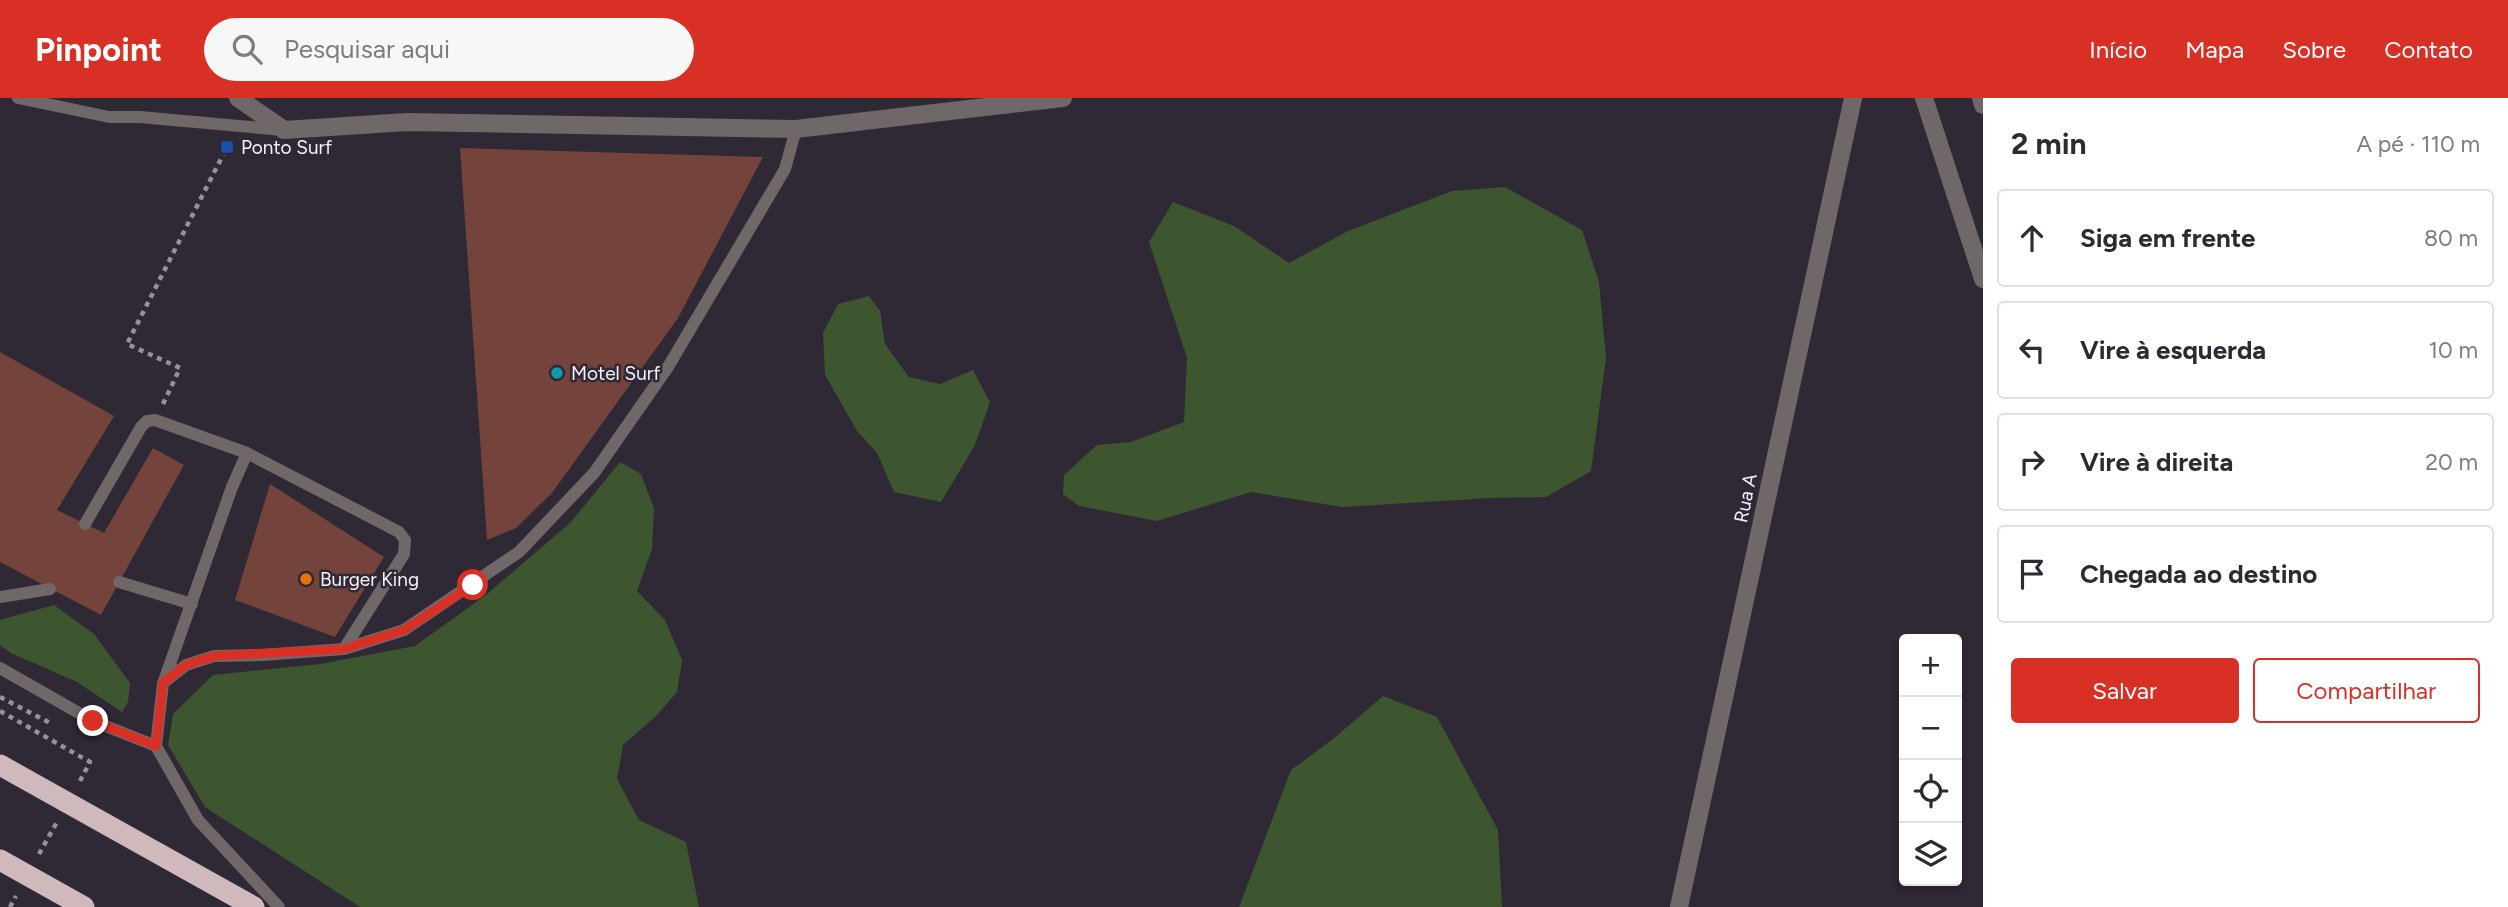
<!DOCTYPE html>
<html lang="pt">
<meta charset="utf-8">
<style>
:root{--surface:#fff;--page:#f7f7f7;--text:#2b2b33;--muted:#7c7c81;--line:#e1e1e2;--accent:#d93025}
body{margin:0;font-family:Figtree,sans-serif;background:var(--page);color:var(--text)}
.controls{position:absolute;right:21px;bottom:21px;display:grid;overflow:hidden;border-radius:7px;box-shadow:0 4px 10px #0003}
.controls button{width:63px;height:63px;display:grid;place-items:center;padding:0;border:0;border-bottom:2px solid var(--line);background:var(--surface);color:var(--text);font:35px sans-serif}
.stop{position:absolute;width:21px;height:21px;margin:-16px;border:5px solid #d93025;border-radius:50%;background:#fff}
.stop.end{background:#d93025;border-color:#fff;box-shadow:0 2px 7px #0008}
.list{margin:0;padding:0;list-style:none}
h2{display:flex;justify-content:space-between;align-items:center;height:91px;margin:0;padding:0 28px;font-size:30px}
h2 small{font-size:23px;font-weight:400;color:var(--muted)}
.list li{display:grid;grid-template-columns:46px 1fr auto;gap:21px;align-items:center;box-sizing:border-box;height:98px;margin:0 14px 14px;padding:0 14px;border:2px solid var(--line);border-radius:7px}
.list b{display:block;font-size:26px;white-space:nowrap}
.list em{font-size:23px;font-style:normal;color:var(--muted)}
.actions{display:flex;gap:14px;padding:21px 28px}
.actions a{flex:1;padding:16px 0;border:2px solid var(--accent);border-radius:7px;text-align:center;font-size:24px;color:var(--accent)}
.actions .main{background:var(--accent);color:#fff}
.icon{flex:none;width:38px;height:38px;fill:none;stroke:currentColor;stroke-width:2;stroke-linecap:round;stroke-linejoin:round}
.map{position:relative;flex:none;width:1983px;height:809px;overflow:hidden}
header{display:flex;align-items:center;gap:42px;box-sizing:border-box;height:98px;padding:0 35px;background:var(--accent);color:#fff}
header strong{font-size:33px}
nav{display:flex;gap:38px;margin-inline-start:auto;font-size:24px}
.search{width:490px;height:63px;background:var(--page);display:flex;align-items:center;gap:18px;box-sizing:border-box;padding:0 24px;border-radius:38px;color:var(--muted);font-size:26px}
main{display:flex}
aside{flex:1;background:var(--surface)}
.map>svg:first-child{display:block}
.green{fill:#3d562f}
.building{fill:#74433c}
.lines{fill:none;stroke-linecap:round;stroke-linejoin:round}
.path{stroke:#97919c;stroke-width:4.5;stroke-dasharray:5 5;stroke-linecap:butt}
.service{stroke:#706768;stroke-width:12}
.minor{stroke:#706768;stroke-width:18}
.motorway{stroke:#cfb9bd;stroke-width:21}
.route{stroke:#d93025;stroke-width:9}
.transit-dot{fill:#1a4fb4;stroke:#2f2835;stroke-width:2.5}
.culture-dot{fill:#0f9aa8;stroke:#2f2835;stroke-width:2.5}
.food-dot{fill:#e8710a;stroke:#2f2835;stroke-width:2.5}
.labels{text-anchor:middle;stroke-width:5;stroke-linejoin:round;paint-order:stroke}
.poi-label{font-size:19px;fill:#f7f2fb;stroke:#2f2835;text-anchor:start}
.street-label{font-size:19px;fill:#f7f2fb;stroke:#2f2835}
</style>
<header>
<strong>Pinpoint</strong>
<div class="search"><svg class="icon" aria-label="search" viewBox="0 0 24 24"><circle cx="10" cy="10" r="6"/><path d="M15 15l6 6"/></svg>Pesquisar aqui</div>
<nav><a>Início</a><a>Mapa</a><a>Sobre</a><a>Contato</a></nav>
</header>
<main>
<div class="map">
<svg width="1983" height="809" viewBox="0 0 1983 809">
<rect width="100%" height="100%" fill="#2f2835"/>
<g class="green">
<polygon points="1505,89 1582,132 1599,184 1606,260 1591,373 1546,399 1491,400 1342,409 1251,394 1157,423 1079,408 1063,396 1064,377 1097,347 1131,344 1184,324 1187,260 1149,144 1173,104 1234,128 1289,165 1348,133 1452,93"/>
<polygon points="869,198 880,213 885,246 909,279 940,286 973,272 990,304 975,347 941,404 894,394 877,355 857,333 825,277 823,235 838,206"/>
<polygon points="620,364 641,376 654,410 652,451 637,493 665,522 682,562 677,594 656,618 623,647 617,681 639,722 686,744 699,809 360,809 205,709 168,647 173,616 213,577 320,566 415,548 487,496 571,424"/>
<polygon points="54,507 94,536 130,585 128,604 122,614 77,584 11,555 0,547 0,522"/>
<polygon points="1383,598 1437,619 1498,732 1502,809 1239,809 1291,672 1333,641"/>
</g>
<g class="building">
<polygon points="460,50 763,59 678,220 552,395 516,430 487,442"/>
<polygon points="0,254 114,318 57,412 104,435 153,350 184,367 101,517 0,464"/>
<polygon points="270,386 384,459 335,539 235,502"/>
</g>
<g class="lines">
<g class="path">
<polyline points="163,306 180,270 127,246 227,49"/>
<polyline points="0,599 52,626"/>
<polyline points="0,613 90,664 80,683"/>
<polyline points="39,756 57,724"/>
<polyline points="10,809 16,798"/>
</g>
<g class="service">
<polyline points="18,0 109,19 140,19 283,32"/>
<polyline points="247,355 399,434 405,442 404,456 344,551"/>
<polyline points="85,426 141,329 147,323 155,322 247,355 232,389 164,583"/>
<polyline points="119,484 192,506"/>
<polyline points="0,499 50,491"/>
<polyline points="0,570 93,623 156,648 198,722 279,809"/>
<polyline points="156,648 163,585 186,567 214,558 262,557 344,551 404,532 519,454 594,375 668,269 785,71 796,31"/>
</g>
<g class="minor">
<polyline points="238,0 284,32 407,24 796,31 1063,0"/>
<polyline points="1924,0 1983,181"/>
<polyline points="1981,0 1983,7"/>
<polyline points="1679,809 1853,0"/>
</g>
<g class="motorway">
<polyline points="0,667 254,809"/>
<polyline points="0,762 84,809"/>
</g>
</g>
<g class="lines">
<polyline class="route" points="93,623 156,648 163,585 186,567 214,558 344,551 404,532 473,487"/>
</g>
<rect class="transit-dot" x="220" y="42" width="14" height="14" rx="3.5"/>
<circle class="culture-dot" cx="557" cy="275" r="7"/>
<circle class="food-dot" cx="306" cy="481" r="7"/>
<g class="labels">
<g class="poi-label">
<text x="241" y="56">Ponto Surf</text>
<text x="571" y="282">Motel Surf</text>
<text x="320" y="488">Burger King</text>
</g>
<g class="street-label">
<text transform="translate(1745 400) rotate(-78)" y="7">Rua A</text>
</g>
</g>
</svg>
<div class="controls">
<button>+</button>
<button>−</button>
<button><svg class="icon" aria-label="locate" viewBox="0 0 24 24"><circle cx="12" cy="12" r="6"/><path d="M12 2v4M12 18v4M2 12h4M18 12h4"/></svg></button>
<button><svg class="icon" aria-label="layers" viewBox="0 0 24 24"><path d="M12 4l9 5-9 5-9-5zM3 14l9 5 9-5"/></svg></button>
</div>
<div class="stop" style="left:473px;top:487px"></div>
<div class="stop end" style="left:93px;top:623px"></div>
</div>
<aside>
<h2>2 min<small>A pé · 110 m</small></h2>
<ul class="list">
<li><svg class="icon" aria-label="ahead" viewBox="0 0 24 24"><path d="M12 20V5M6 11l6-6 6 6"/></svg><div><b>Siga em frente</b></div><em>80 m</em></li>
<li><svg class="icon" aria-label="left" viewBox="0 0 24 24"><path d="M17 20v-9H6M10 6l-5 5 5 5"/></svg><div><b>Vire à esquerda</b></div><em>10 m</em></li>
<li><svg class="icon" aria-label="right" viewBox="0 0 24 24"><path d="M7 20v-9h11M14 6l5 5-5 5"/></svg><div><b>Vire à direita</b></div><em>20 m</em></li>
<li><svg class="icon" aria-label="arrive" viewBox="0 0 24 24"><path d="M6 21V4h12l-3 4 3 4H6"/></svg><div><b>Chegada ao destino</b></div></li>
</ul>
<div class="actions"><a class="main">Salvar</a><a>Compartilhar</a></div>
</aside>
</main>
